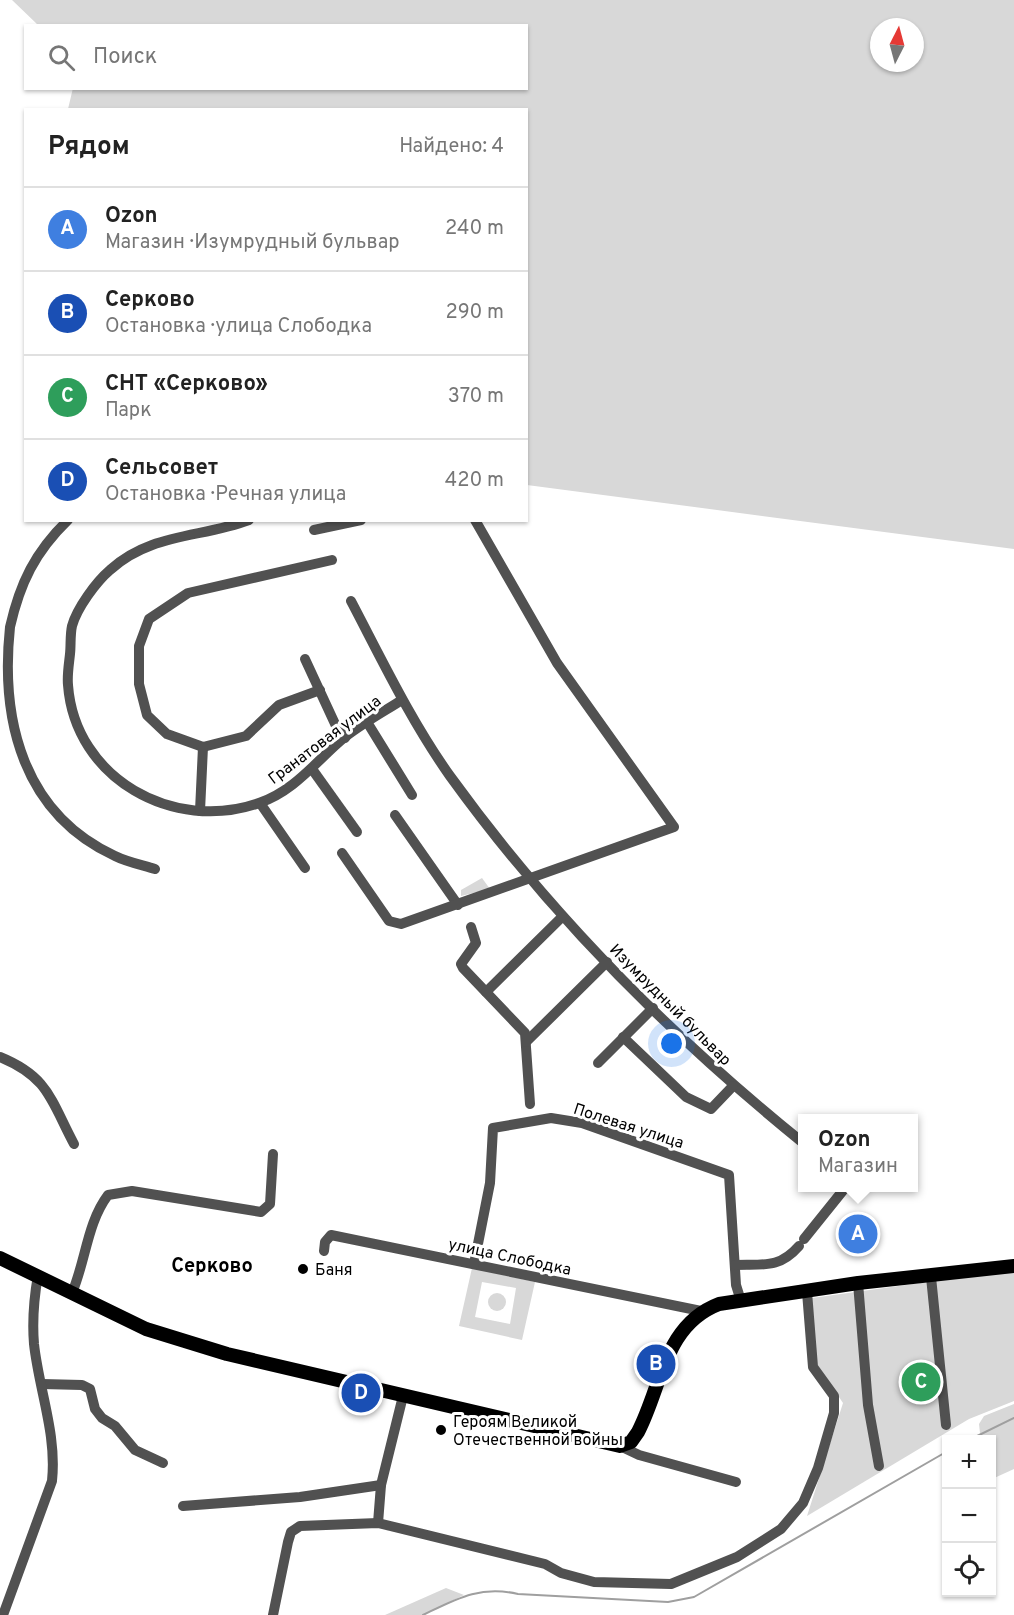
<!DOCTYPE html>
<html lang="ru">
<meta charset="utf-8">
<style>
:root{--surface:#fff;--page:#f2f2f2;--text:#222;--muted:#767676;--line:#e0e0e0;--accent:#0f766e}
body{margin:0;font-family:Overpass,sans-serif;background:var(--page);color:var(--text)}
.controls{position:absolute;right:18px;bottom:18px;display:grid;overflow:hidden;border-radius:0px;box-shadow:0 2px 4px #0004}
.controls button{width:54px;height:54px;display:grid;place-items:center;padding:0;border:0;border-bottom:2px solid var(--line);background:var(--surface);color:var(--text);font:30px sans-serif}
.compass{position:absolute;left:870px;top:18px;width:54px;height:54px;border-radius:50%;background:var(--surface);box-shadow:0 2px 4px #0004;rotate:6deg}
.you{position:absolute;left:672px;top:1044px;width:21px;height:21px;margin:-15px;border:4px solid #fff;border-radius:50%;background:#1a73e8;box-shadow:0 0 0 9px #1a73e833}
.badge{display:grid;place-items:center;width:39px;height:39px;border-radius:50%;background:var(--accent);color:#fff;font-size:20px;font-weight:700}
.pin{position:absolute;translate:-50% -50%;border:3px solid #fff;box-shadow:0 2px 6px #0006}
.popup{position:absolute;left:798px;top:1114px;width:120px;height:78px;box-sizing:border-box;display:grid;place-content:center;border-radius:0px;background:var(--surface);filter:drop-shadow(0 2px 4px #0005);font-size:20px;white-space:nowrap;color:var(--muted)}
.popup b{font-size:22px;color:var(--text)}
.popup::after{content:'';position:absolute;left:50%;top:100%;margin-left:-12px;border:12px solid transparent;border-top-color:var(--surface)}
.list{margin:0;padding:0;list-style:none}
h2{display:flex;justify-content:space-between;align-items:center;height:78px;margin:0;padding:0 24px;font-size:26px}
h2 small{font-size:20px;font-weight:400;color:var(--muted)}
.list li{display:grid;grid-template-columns:39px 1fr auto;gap:18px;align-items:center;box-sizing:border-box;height:84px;padding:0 24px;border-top:2px solid var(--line)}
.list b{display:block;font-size:22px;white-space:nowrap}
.list p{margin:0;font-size:20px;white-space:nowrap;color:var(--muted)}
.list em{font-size:20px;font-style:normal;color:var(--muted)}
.icon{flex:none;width:33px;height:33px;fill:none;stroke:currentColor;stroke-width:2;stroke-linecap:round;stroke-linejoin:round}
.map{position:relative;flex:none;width:1014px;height:1615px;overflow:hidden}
.search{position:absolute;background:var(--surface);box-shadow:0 2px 4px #0004;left:24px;top:24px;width:504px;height:66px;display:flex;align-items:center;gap:15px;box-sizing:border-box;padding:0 21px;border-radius:0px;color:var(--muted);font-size:22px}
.panel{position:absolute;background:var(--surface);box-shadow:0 2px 4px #0004;left:24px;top:108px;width:504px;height:414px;border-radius:0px}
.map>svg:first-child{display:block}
.green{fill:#d8d8d8;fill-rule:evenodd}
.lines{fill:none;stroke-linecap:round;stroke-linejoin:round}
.stream{stroke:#9f9f9f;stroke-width:2}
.minor{stroke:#515151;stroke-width:10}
.major{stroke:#000;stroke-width:14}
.poi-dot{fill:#000;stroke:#fff;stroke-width:2}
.labels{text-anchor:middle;stroke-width:6;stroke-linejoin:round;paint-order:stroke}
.street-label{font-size:16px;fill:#000;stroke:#fff}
.poi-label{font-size:16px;fill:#000;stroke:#fff;text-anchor:start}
.quarter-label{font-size:20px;font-weight:bold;fill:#000;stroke:#fff}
</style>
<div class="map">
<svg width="1014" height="1615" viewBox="0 0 1014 1615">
<rect width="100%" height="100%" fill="#fff"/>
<g class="green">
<path d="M12,0h1002v549l-487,-64 -1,-375 -458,-1 5,-21h453v-62l-488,-1zM879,27h36v36h-36z"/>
<polygon points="482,878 490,889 461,896 461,890"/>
<path d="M472,1268l63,14 -13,58 -63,-14zM482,1282l34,6 -6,36 -35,-7z"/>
<polygon points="1014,1270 1014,1401 969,1419 807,1516 843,1403 816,1363 812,1298"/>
<circle cx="497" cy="1302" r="9"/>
<polygon points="1014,1404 1014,1469 992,1479 992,1440 985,1439 980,1433 979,1424 984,1416"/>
<polygon points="446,1588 464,1595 423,1615 385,1615"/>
</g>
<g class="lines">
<g class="stream">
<polyline points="969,1440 1014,1418"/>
<path d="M423,1615c33,-16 57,-30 95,-21l150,8 26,-5 252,-145"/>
</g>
<g class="minor">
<path d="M68,520c-33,32 -48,63 -58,107 -10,95 14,187 105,229 12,6 27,9 40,13"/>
<path d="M249,520c-48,18 -99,13 -139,50 -14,12 -33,38 -38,56 -2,9 -1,19 -2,28 -1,10 -3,21 -2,31 7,94 106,148 191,118 36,-12 58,-43 86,-66 18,-14 38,-25 57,-37"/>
<polyline points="314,530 361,520"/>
<path d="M351,601c31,59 60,120 99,175 99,137 221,260 352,366"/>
<polyline points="305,659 336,726 345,738"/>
<polyline points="320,690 279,705 246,736 203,747 167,734 147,715 139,684 139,646 149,619 188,593 332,560"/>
<polyline points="367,722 412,795"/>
<polyline points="312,769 357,832"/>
<polyline points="260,803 305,868"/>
<polyline points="200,811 203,747"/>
<polyline points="395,815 458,905"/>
<polyline points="342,853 389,921 401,924 674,827 557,663 475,520"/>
<polyline points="471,927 476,943 461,964 463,968 525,1033 530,1104"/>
<polyline points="486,992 562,917"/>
<polyline points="623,1037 686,1097 711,1109 733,1086"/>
<polyline points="526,1042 607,962"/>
<path d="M0,1057c49,20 51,44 74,87"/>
<polyline points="598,1063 653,1008"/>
<polyline points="804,1239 845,1188"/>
<polyline points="324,1251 325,1242 331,1235 701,1311"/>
<polyline points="474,1264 490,1183 493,1128 551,1118 582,1123 729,1175 736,1285 741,1301"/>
<path d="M735,1265c28,-1 44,4 64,-19"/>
<polyline points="931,1277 946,1425"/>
<polyline points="858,1283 868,1405 879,1466"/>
<path d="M72,1293c14,-33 15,-70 36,-98l24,-4 129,21 9,-8 3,-50"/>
<polyline points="42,1384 82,1385 90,1389 95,1409 102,1418 115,1426 135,1450 163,1463"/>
<polyline points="620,1446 639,1455 736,1482"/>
<polyline points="183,1506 300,1497 381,1485"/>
<polyline points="378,1523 381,1485 403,1396"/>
<path d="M3,1615l49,-134c5,-47 -13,-91 -18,-137 -2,-24 0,-46 4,-69"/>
<polyline points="273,1615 288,1542 291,1532 300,1526 378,1523 545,1564 561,1573 594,1582 671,1584 737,1557 781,1529 803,1503 818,1468 834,1413 834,1396 813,1367 807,1292"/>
</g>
<path class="major" d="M0,1258l146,71 81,25 393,92 11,-4 7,-10c24,-46 26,-107 81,-128l139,-21 156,-17"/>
</g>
<g class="poi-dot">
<circle cx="303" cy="1269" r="6"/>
<circle cx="441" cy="1430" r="6"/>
</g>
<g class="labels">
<g class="street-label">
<text transform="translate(324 739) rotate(-37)" y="6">Гранатовая улица</text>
<text transform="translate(671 1004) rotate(45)" y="6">Изумрудный бульвар</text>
<text transform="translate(629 1125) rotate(18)" y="6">Полевая улица</text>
<text transform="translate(510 1256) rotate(12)" y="6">улица Слободка</text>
</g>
<g class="poi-label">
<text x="315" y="1275">Баня</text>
<text x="453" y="1427">Героям Великой<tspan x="453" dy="18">Отечественной войны</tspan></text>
</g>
<g class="quarter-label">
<text x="212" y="1272">Серково</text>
</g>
</g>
</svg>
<div class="controls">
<button>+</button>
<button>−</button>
<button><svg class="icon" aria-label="locate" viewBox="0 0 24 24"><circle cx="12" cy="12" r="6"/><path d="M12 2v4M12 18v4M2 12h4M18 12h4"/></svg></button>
</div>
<svg class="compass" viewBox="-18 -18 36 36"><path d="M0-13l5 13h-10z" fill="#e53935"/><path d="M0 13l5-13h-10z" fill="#767676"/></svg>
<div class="you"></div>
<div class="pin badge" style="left:858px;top:1234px;background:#3f7fe0">A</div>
<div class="popup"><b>Ozon</b>Магазин</div>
<div class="pin badge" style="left:656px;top:1364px;background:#1a4fb4">B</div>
<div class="pin badge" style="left:921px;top:1382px;background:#2e9e5b">C</div>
<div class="pin badge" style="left:361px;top:1393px;background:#1a4fb4">D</div>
<div class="search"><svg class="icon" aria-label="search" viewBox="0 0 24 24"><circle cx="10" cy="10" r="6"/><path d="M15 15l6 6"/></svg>Поиск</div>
<section class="panel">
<h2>Рядом<small>Найдено: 4</small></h2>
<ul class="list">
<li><span class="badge" style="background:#3f7fe0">A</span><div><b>Ozon</b><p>Магазин · Изумрудный бульвар</p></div><em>240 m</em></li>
<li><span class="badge" style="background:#1a4fb4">B</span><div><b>Серково</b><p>Остановка · улица Слободка</p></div><em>290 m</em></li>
<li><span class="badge" style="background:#2e9e5b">C</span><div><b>СНТ «Серково»</b><p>Парк</p></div><em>370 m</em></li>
<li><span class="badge" style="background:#1a4fb4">D</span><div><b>Сельсовет</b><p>Остановка · Речная улица</p></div><em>420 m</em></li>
</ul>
</section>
</div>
